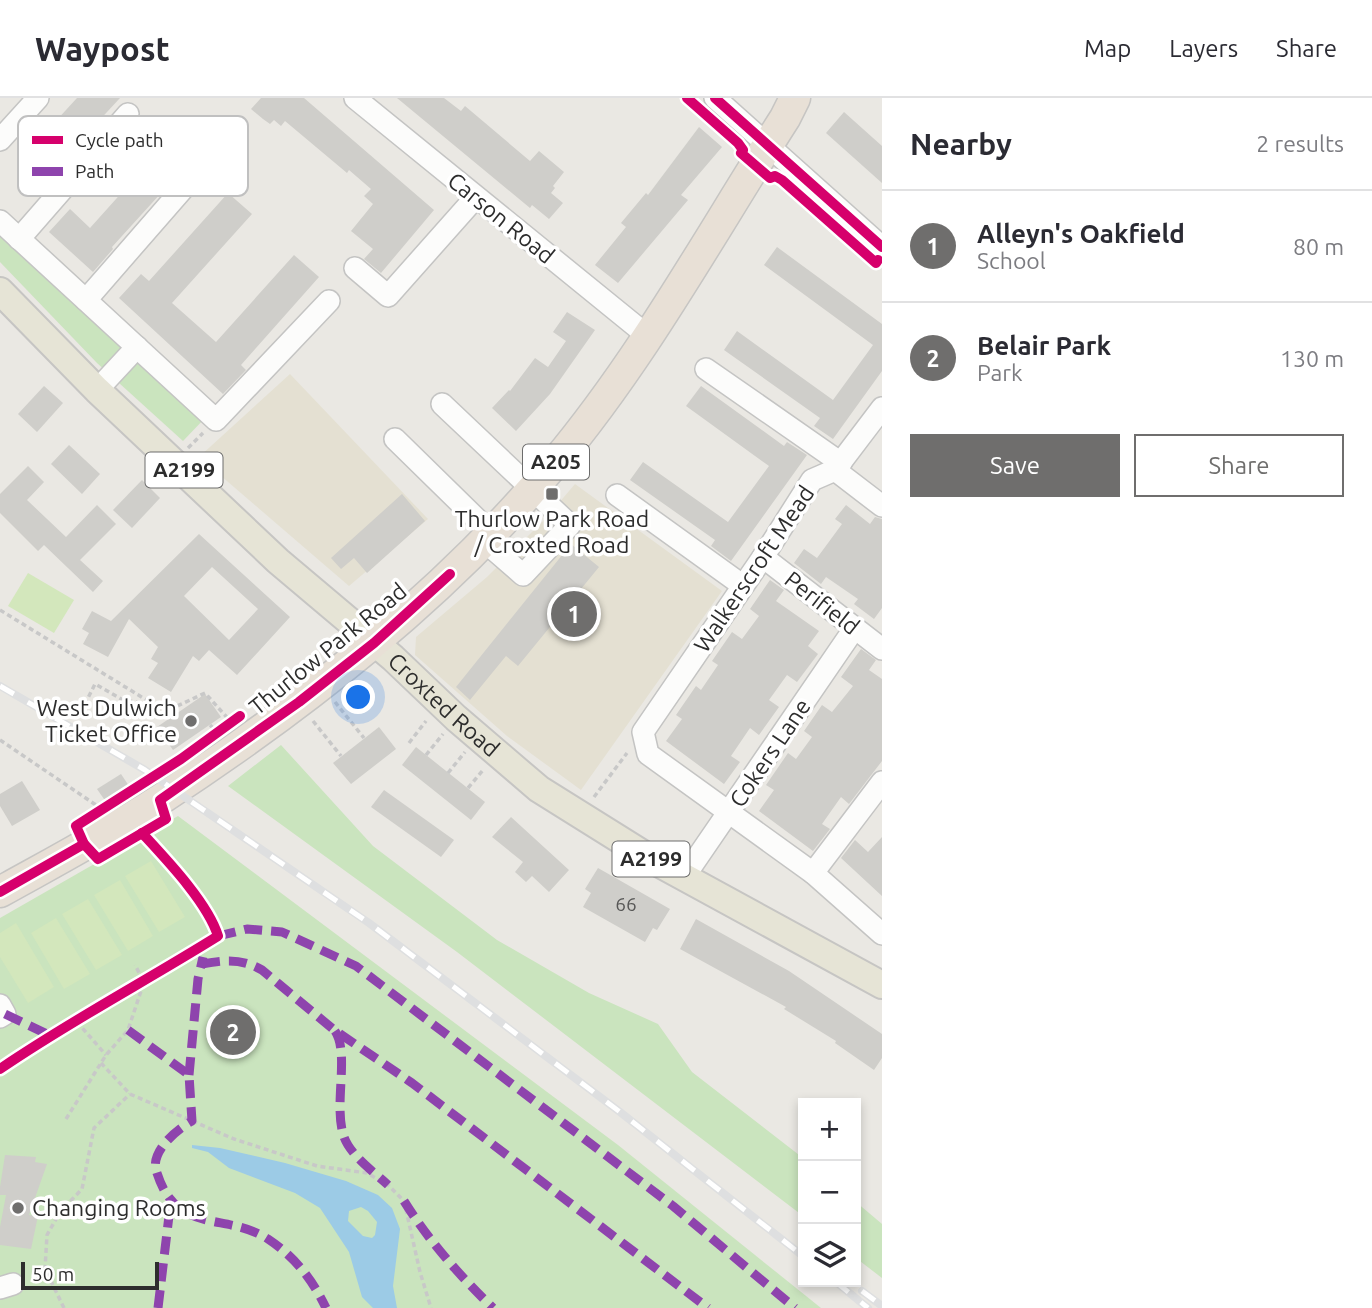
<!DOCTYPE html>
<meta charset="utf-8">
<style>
:root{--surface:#fff;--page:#f7f7f7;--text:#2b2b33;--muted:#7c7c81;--line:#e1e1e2;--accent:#6f6e6d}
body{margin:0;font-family:Ubuntu,sans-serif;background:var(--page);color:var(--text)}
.controls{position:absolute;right:21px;bottom:21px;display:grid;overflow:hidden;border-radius:0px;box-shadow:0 4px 10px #0003}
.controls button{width:63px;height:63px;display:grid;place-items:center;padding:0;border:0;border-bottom:2px solid var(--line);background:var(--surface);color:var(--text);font:35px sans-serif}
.scale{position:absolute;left:21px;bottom:18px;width:138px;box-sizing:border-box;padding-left:7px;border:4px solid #2d2d2d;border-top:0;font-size:19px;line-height:24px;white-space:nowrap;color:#2d2d2d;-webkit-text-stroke:5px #fff;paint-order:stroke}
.you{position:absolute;left:359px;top:600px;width:24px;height:24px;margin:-18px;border:5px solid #fff;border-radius:50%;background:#1a73e8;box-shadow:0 0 0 10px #1a73e833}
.badge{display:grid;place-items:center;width:46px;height:46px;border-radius:50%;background:var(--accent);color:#fff;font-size:23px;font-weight:700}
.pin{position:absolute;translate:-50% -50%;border:4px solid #fff;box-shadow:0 2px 7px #0006}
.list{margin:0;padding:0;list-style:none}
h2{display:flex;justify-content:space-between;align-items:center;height:91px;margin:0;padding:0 28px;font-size:30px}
h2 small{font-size:23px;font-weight:400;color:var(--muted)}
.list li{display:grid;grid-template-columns:46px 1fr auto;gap:21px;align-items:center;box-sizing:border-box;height:112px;padding:0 28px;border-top:2px solid var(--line)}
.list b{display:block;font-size:26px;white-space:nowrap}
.list p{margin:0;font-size:23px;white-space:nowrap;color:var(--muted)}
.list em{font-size:23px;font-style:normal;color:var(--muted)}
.actions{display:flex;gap:14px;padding:21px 28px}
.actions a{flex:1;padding:16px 0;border:2px solid var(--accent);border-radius:0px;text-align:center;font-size:24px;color:var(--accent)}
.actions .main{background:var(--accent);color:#fff}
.icon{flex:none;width:38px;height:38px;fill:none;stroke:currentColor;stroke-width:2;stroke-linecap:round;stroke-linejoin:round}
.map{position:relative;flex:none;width:882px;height:1210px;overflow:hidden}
header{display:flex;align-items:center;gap:42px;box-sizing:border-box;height:98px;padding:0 35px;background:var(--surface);border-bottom:2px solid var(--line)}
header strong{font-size:33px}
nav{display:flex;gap:38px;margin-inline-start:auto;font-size:24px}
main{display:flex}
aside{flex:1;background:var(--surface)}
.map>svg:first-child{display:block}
.education{fill:#e4e0d2}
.green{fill:#cae4be}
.pitch{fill:#d3e7bc}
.water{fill:#9ccbe6;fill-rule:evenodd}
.building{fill:#cfceca;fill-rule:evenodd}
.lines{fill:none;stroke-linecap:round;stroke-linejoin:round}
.minor-casing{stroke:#c4c4c3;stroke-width:24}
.major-casing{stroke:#c6c5c3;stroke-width:30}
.highway-casing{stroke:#c6c5c3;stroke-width:33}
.path{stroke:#c8c8c8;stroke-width:3.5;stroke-dasharray:5 3.5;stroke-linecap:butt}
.minor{stroke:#fcfcfb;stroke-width:21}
.major{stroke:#e6e4d6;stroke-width:26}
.highway{stroke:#e8e0d6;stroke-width:30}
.rail-casing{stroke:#dedfe0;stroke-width:8}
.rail{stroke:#fff;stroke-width:5;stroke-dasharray:16;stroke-linecap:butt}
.quiet{stroke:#8e44ad;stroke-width:9;stroke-dasharray:18 9;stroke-linecap:butt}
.cycleway-casing{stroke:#fff;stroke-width:15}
.cycleway{stroke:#d6006c;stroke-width:10}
.poi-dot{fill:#6f6e6d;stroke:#fff;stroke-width:2.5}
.labels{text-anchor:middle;stroke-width:7;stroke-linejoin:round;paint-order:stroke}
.number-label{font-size:19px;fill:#575756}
.shield{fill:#fff;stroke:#6c6c6c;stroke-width:2}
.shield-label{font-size:21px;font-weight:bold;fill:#2d2d2d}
.street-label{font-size:23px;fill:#2d2d2d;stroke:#fff}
.poi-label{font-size:23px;fill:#2d2d2d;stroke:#fff}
.key{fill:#fff;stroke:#c0c0c0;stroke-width:2}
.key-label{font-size:19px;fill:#2d2d2d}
</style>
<header>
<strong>Waypost</strong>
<nav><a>Map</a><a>Layers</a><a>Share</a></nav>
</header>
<main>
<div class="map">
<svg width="882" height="1210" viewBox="0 0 882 1210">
<rect width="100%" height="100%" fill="#eae8e3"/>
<g class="education">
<polygon points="290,276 428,421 349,488 199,359"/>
<polygon points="575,386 722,493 581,692 507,638 415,557 416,539 487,479 546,420"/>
</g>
<g class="green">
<polygon points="0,132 205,320 183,343 97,265 0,164"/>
<polygon points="281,647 373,748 497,842 589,895 658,926 692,974 803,1060 803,1118 457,854 228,688"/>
<polygon points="178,718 618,1047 821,1210 0,1210 0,820"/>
<polygon points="856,1104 882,1126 882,1180 856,1160"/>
</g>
<g class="pitch">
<polygon points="28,475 74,502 54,535 8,508"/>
<polygon points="151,763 185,819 159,834 125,778"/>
<polygon points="120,782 153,838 128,853 94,797"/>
<polygon points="88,801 122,857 96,872 62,816"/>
<polygon points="56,820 90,876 64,891 31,835"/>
<polygon points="16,825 54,889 28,905 0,859 0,835"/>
</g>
<path class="water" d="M192,1047l28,3 65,15 61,18 32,14 14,13 8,21 -7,57 4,22h-24l-11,-11 -13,-45 -29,-44 -25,-15 -66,-25 -21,-16 -16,-4zM361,1109l7,4 9,11 -2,13 -3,3 -9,-2 -15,-15 1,-10z"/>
<g class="building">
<polygon points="77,0 120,0 55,70 32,49"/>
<polygon points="261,0 304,0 434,112 381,175 364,161 373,151 351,133 373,106 364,98 371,91 349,72 347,75 285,23 281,28 274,22 270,26 263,21 251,11"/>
<polygon points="397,0 444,0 461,13 465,8 530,63 539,53 564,74 553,88 555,90 551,95 563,105 549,121 532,107 530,110"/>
<polygon points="844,14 882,48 882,85 826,35"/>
<polygon points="699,29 722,49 681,97 688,102 618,185 595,167 626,129 621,125 646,95 648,97"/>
<polygon points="169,42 191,62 112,149 113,151 93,174 49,134 70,111 90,130"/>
<polygon points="228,95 252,116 172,205 216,244 294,157 319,179 241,267 246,272 223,296 119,200 141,176 149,183"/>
<polygon points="777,149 882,226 882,273 833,341 814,328 820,320 724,252 737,233 833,302 873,247 764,167"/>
<polygon points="567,214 595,232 550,296 516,333 492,310 509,292 510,293 535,260 548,269 566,243 553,234"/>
<polygon points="44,288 63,305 37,334 18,316"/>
<polygon points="701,288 784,348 787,344 807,357 731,463 711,448 715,442 630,382 643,364 728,424 769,368 686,308"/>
<polygon points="69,347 100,376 82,396 51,366"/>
<polygon points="28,368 44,384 27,402 66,439 97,407 116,426 80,462 103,483 93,494 44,447 38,453 0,415 0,396"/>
<polygon points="142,382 160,400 132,430 113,412"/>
<polygon points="402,396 425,423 367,475 354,460 341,471 331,460"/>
<polygon points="846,407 870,426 875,419 882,421 882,510 874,521 854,506 858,501 826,479 821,486 794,465 804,451 817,460 842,426 835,421"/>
<path d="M199,436l91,83 -53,58 -28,-25 -10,11 -6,-5 -22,36 -23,-14 10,-15 -7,-4 7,-12 -29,-28 -21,38 -25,-13 6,-11 -7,-4 10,-18 19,10zM212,469l46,42 -29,31 -45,-44z"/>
<polygon points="571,446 599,469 518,568 506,558 470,602 456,589"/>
<polygon points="770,482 784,492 776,503 819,533 808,548 818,556 797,584 787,577 769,602 779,609 759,637 750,630 731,658 740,664 724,686 666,643 682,621 676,617 696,588 701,592 718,567 712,563 732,534 742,541 759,518 750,511"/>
<polygon points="861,551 876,562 869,572 882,581 882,663 849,706 841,699 822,726 830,731 813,753 759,713 774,692 766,687 788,655 796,661 812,639 804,633 822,607 832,614 853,588 841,579"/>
<polygon points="205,596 221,619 173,652 157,629"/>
<polygon points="379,629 396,651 351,686 333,665"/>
<polygon points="416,649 485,704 471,722 402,667"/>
<polygon points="121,676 129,688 106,704 97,691"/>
<polygon points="22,683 40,712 12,728 0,708 0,696"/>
<polygon points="384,692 454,742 441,759 371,709"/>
<polygon points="511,719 569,772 549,794 532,778 526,784 515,774 523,764 492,739"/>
<polygon points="882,739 882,798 841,760 855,742 868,754"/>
<polygon points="598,770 670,811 657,832 653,830 645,844 583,809 591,795 585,791"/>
<polygon points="696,821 789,873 882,936 882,960 874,972 835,945 836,943 784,911 786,909 680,851"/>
<polygon points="5,1057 36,1059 35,1064 47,1066 29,1117 38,1118 31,1151 0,1147 0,1129 6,1097 0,1097 0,1089"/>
</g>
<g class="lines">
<defs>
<g id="minor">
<polyline points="355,0 649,239"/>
<polyline points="715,0 882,149"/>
<polyline points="0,42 38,0"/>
<polyline points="0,123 216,322 329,203"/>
<polyline points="19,141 128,16"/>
<polyline points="355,170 388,198 475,100"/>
<polyline points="86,202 194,78"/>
<polyline points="706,271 841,365"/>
<polyline points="97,292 137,249"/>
<polyline points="442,306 570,427 523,477 484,443"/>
<polyline points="882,310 835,372 812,382 763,459 643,634 648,656 813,775 882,836"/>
<polyline points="395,341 491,435"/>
<polyline points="835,372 882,408"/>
<polyline points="617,397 742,487"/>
<polyline points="763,459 882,551"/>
<polyline points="813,775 882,684"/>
<polyline points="684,779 854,531"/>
<polyline points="0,907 5,916 0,919"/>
<polyline points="0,1190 13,1186"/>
</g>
<g id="major">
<path id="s1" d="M0,193l97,99 181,171 115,97 63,60 83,71 112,70 231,126"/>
</g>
<path id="highway" d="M0,794c54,-30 109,-59 161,-93 143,-94 283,-203 393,-335 89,-106 156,-229 231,-346l10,-20"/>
</defs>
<use href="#minor" class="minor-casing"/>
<use href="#major" class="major-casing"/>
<use href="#highway" class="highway-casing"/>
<g class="path">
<polyline points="188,350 203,335"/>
<polyline points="0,512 153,606"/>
<polyline points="335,604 364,640"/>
<polyline points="81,614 95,586 123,602 173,610 205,595 232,625"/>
<polyline points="313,623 341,658"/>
<polyline points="210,627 217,634"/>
<polyline points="0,642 96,707 100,713"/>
<polyline points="409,645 426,623"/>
<polyline points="426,657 443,636"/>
<polyline points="448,675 465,654"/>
<polyline points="468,690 484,671"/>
<polyline points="594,699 627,655"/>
<polyline points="77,924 106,957"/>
<polyline points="101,965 130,996 234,1041 317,1068 367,1075 388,1087 404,1103 420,1174 431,1210"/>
<polyline points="66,1021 106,957 128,932 144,884 135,867"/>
<polyline points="64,1210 45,1171 47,1137 60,1114 82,1091 94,1030 130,996"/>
</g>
<use href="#minor" class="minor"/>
<use href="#major" class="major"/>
<use href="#highway" class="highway"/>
<defs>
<g id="rail">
<polyline points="0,588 145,672 369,825 620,1014 803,1158"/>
<polyline points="836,1184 868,1210"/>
<polyline points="862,1193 882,1208"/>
</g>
</defs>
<use href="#rail" class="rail-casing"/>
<use href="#rail" class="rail"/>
<g class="quiet">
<polyline points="218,838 247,831 282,834 356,868 673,1108 795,1210"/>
<path d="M202,866c23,-4 39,-6 60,6l71,59 79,54 296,225"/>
<polyline points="5,916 49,937"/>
<path d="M128,932l61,45 3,46c-15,8 -41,30 -36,49 20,67 68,41 112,69 27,18 44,40 58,69"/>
<path d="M335,933c15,22 -2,75 9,106 7,19 30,35 44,48"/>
<polyline points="189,977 198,881 203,859"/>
<path d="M404,1103c25,40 55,74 89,107"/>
<polyline points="158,1210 171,1101"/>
</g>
<defs>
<g id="cycleway">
<polyline points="687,0 738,45 743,52 741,55 770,80 775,78 782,82 876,165 878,162"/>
<polyline points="715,0 882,149"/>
<polyline points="240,618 181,661 76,728 84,746 98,761 166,721 160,702 299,604 374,545 450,476"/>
<polyline points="0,794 84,746"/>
<path d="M0,971c70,-48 146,-88 218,-133 -10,-33 -52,-77 -76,-103"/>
</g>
</defs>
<use href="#cycleway" class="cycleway-casing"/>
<use href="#cycleway" class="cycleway"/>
</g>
<g class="poi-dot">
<rect x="545" y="389" width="14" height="14" rx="3.5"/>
<circle cx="191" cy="623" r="7"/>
<circle cx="18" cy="1110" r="7"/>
</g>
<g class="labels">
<g class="number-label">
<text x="626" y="813">66</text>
</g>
<g class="shield">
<rect x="523" y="346.5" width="66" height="35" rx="5"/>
<rect x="145.5" y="354.5" width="77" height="35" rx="5"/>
<rect x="612.5" y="743.5" width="77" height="35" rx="5"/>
</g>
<g class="shield-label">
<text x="556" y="371">A205</text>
<text x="184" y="379">A2199</text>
<text x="651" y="768">A2199</text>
</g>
<g class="street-label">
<text transform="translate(501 120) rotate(39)" y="8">Carson Road</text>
<text transform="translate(754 471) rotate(-56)" y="8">Walkerscroft Mead</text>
<text transform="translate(822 505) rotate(38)" y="8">Perifield</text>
<text transform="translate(328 551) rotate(-39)" y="8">Thurlow Park Road</text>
<text dy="8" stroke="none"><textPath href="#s1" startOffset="607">Croxted Road</textPath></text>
<text transform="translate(770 655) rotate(-56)" y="8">Cokers Lane</text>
</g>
<g class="poi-label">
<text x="552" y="429">Thurlow Park Road<tspan x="552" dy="26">/ Croxted Road</tspan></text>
<text x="177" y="618" text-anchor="end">West Dulwich<tspan x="177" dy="26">Ticket Office</tspan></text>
<text x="32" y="1118" text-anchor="start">Changing Rooms</text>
</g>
</g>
<rect x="18" y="18" width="230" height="80" rx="10" class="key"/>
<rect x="32" y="38" width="31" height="8" fill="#d6006c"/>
<rect x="32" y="69" width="31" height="9" fill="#8e44ad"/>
<g class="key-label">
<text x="75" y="49">Cycle path</text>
<text x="75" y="80">Path</text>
</g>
</svg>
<div class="controls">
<button>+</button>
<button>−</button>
<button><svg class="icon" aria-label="layers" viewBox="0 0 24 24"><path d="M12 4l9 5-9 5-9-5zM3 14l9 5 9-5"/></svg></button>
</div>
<div class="scale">50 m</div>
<div class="you"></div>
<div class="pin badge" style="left:574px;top:516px">1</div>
<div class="pin badge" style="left:233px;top:934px">2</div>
</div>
<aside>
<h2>Nearby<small>2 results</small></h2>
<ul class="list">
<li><span class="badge">1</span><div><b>Alleyn's Oakfield</b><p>School</p></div><em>80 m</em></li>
<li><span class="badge">2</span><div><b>Belair Park</b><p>Park</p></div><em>130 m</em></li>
</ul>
<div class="actions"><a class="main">Save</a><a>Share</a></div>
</aside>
</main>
